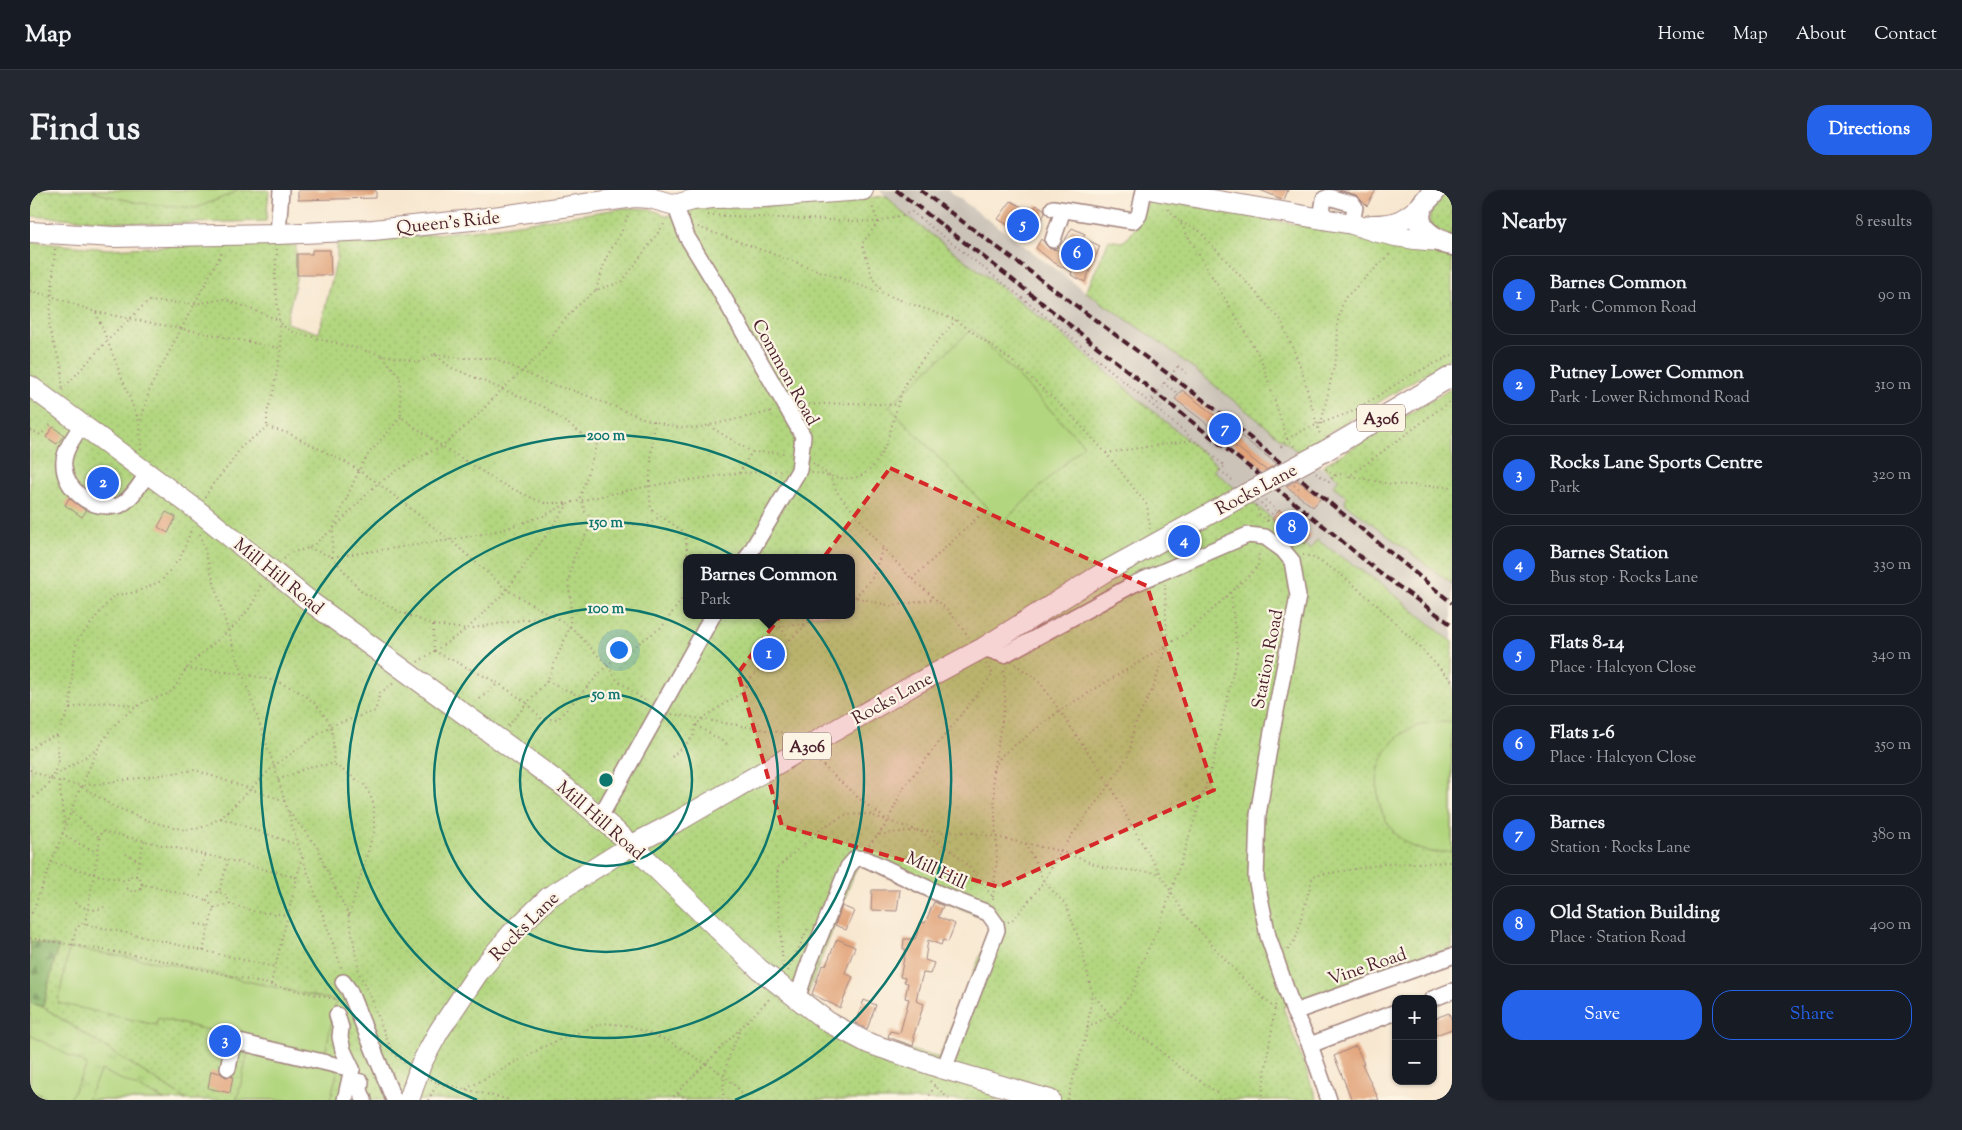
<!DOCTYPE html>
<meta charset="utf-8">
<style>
:root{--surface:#171b24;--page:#242831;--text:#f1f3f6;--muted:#9ea1a6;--line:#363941;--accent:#2563eb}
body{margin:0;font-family:"Sorts Mill Goudy",serif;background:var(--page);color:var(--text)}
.controls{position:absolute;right:15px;bottom:15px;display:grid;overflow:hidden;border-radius:10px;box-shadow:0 1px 4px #0004}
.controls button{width:45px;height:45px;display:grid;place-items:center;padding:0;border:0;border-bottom:1px solid var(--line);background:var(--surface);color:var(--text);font:25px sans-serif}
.you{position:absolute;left:588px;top:459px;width:18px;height:18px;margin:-12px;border:4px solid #fff;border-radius:50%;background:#1a73e8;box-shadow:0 0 0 8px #1a73e833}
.badge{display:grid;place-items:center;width:32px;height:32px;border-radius:50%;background:var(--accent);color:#fff;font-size:16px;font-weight:700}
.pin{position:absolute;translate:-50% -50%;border:2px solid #fff;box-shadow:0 1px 5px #0006}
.popup{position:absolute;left:653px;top:364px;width:172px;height:65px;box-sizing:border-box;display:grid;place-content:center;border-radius:10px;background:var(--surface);filter:drop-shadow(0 1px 4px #0005);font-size:16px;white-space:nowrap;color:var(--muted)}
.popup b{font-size:19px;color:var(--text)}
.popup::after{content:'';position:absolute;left:50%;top:100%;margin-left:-10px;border:10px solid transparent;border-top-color:var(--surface)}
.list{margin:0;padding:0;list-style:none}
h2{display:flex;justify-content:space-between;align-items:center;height:65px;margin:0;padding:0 20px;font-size:21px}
h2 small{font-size:16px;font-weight:400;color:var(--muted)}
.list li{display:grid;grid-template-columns:32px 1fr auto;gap:15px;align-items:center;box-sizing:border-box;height:80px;margin:0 10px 10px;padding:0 10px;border:1px solid var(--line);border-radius:20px}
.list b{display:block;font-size:19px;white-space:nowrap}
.list p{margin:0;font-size:16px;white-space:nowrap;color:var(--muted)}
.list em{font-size:16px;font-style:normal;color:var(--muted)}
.actions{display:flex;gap:10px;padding:15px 20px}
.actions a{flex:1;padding:11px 0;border:1px solid var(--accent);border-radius:20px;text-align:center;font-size:18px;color:var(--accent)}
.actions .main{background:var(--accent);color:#fff}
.map{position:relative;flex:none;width:1422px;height:910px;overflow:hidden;border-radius:20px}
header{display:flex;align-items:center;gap:30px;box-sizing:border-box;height:70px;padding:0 25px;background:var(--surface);border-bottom:1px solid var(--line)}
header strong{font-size:24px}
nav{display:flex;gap:28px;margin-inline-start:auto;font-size:18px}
.intro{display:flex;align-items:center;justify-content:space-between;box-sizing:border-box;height:120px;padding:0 30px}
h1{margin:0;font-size:35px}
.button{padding:12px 22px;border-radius:20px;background:var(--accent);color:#fff;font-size:18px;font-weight:700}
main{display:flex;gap:30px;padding:0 30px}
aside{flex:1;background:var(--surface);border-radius:20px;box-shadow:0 1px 4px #0004}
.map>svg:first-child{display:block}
.railway{fill:#cbc3b8}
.grass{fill:url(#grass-tufts);stroke:#7e7a55}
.forest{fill:url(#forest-firs);stroke:#6c6b4c}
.park{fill:url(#park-dots);stroke:#7e7a55;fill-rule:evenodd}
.pitch{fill:#b2d67f;stroke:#7e7a55}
.building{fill:#e1a278}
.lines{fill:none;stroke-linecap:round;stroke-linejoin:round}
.minor-casing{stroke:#a1837e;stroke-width:18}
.major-casing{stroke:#a1837e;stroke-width:22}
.highway-casing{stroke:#a1837e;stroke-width:25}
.path{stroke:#a1837e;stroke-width:2;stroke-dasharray:1 4;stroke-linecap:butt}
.minor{stroke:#fff;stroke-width:15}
.major{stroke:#fff;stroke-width:20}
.highway{stroke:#fff;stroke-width:22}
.rail{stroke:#4a1f2b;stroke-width:4;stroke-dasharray:8 4;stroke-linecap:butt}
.major-bridge-casing{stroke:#a1837e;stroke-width:22;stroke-linecap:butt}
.path-bridge{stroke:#a1837e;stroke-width:2;stroke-dasharray:1 4;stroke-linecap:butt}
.major-bridge{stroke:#fff;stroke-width:20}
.marked{fill:#d62828;fill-opacity:0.2;stroke:#d62828;stroke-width:4;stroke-dasharray:10 6;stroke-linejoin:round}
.ring{fill:none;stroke:#0f766e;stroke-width:2.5}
.labels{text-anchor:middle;stroke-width:4.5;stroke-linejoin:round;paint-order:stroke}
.shield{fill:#fcf5e5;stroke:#7f5f63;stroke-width:1}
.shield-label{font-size:16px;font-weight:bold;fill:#4a1f2b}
.street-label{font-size:18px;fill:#4a1f2b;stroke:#fcf5e5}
.centre{fill:#0f766e;stroke:#fcf5e5;stroke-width:2.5}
.ring-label{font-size:15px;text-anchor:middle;font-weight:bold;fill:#0f766e;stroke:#fcf5e5;stroke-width:4.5;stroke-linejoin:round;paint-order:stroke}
</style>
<header>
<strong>Map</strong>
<nav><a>Home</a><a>Map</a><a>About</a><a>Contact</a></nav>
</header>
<div class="intro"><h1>Find us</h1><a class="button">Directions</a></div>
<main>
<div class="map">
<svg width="1422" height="910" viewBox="0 0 1422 910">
<defs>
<pattern id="grass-tufts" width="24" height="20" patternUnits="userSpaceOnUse" patternTransform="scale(1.25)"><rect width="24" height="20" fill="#b2d67f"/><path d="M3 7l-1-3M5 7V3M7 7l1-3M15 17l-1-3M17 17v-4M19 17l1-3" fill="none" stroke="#9bb76e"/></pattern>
<pattern id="forest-firs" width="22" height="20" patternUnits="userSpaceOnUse" patternTransform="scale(1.25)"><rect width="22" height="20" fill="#8db76e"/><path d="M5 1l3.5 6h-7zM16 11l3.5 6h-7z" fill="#75945b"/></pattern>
<pattern id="park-dots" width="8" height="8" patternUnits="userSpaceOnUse" patternTransform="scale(1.25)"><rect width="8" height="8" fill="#b2d67f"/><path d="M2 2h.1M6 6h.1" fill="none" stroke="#9bb76e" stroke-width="1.8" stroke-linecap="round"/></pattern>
</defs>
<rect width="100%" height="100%" fill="#fcf5e5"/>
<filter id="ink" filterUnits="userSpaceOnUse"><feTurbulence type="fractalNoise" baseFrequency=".02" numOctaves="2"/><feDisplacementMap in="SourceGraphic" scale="10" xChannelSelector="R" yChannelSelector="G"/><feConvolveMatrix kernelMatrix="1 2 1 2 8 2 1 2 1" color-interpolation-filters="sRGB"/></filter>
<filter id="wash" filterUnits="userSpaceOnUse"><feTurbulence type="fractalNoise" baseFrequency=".0096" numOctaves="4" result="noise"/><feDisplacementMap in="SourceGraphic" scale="20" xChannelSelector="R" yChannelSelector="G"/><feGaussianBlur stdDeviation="1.12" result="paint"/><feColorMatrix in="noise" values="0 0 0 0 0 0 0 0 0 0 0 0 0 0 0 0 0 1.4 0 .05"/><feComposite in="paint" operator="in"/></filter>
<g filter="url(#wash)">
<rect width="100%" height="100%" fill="#f8e7d0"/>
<polygon class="railway" points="850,0 918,0 1056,102 1134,155 1268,262 1309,289 1316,314 1422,394 1422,452 1354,396 1287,350 1280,360 1182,280 1187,275 1019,134 869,20"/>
<polygon class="grass" points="0,813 13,817 157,910 0,910"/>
<polygon class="forest" points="0,751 30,757 27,761 13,817 0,813"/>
<g class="park">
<polygon points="0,0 239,0 236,31 124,34 0,26"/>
<polygon points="1414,2 1422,3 1422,47 1399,36 1401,15"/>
<path d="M857,6l12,14 150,114 168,141 -4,5 97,80 7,-10 67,46 68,56v306l-169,59 34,93h-1130l-144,-93 14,-56 3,-4 -30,-6v-699l78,7 126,-6 62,2v34l-10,44 33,10 18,-75v-15l62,-5 91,-10 135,-20 25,1 18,7 17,-7 112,-5zM656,368h166v57h-166zM828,674l128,55 6,8 -53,131 -66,-19 -66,-43z"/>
<polygon points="1119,10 1138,11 1422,63 1422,167 1268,262 1134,155 1056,102 1079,50 1092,52 1099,47 1107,35"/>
<polygon points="1422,198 1422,394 1316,314 1315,305 1303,296 1309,289 1292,276"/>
</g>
<g class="pitch">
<polygon points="63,0 207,0 204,3 166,18 109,13 67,3"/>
<polygon points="942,139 1054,255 972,333 859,216"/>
<path d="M1418,532l4,1v128c-83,15 -106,-113 -23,-128 6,-1 12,-1 19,-1z"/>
<polygon points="39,758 140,774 306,811 294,868 128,828 126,835 28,813"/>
<polygon points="0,845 57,875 39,910 20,910 0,899"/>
<polygon points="219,858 308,879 300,910 207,910"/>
<polygon points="71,880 135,910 57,910"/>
</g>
<g id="blocks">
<g class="building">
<polygon points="268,0 346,0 346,8 268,10"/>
<polygon points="1230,0 1258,0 1254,10"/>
<polygon points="1309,0 1346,0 1337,16 1326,5"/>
<polygon points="981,11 998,20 1000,17 1004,19 1007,15 1014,19 1015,23 1000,50 985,43 986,40 968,29"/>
<polygon points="1042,38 1055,44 1053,48 1070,56 1055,92 1041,85 1042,82 1023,72 1006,58 1011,49 1020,59 1029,60"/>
<polygon points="282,60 300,60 301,85 267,85 267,64 282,64"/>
<polygon points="1152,200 1247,274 1236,280 1145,209"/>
<polygon points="23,237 34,245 27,254 16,247"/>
<polygon points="1267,290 1291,308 1283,317 1256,296"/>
<polygon points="39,308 56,321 52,327 35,315"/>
<polygon points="1249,320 1282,345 1275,354 1266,347 1263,351 1249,340 1252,337 1242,329"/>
<polygon points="136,322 146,327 138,343 128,337"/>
<polygon points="842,700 870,700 867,721 841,720"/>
<polygon points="904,712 913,716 908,727 925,734 918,752 913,750 911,755 898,750 895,770 904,773 900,784 893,783 888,801 886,811 894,814 883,847 885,847 883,856 858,847 860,841 870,843 879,809 875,808 878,793 874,792 875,788 870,787 876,759 873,759 874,749 885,749 891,732 895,733"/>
<polygon points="812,716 824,721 816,740 805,735"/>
<polygon points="807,749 825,757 815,783 823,787 810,818 782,804 792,776 796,775"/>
<polygon points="834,810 846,815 837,839 825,833"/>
<polygon points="1419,823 1422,831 1422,839 1403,846 1403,829"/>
<polygon points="1326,856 1334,874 1332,874 1349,910 1322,910 1319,903 1304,866"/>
<polygon points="181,881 190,883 196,887 203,886 200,903 178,898"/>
</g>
</g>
</g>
<g filter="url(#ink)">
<use href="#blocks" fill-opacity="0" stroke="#a1837e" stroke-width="1"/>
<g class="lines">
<defs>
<g id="minor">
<polyline points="645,15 657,47 687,96 773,246 769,280 717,368"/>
<polyline points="1023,18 1103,31 1109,25 1114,0"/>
<polyline points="1291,29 1294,9 1299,7 1323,14 1325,17 1322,34"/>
<polyline points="248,44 251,0"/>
<polyline points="1023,50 1033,20"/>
<path d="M52,235c-8,12 -20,27 -18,42 2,21 23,40 45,39 3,0 8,1 11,-1 12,-6 20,-21 28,-32"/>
<polyline points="953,458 974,465 1104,394 1218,345 1235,347 1253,360 1262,371 1268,406 1241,547 1228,625 1226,688 1238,746 1264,822 1280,855 1299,910"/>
<polyline points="570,627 683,425"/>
<polyline points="313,792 319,800 364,910"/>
<polyline points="767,809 776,781 818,677 826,668 836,669 912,705 958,723 966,734 967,740 914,879"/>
<polyline points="1402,809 1422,801"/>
<polyline points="1264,822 1422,766"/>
<polyline points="307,825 311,838 310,847 313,860 322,879 315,910"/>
<polyline points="1280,855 1366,822"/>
<polyline points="198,878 203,854 209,852 322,879"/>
<polyline points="320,890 331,892 330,900 334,910"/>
</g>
<g id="major">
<path d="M1124,0l198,34c28,10 57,16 87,17"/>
<path d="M1341,35c25,0 33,-4 52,-21"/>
<polyline points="0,42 84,47 248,44 343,40 442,30 604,7 620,8 645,15 663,10 683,8 734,7 833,0"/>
<polyline points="0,196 167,320 282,413 536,598 602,655 729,779 798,832 838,853 914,879 1020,910"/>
<polyline points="1295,261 1422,186"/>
<polyline points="379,910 391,874 409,841 448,783 481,744 519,707 602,655 650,630 882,496 953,458 1076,381 1214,305"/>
</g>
<path id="highway" d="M1405,0c-3,5 -10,10 -13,16 -11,21 12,35 30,38"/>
</defs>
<use href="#minor" class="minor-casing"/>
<use href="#major" class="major-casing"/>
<use href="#highway" class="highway-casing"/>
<g class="path">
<polyline points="841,13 848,32"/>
<polyline points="1138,19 1149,31 1231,169 1257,249 1267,259"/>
<polyline points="678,25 848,32 882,22 1023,132 1195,276 1190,280 1204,292"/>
<polyline points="848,32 832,54 843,89 853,102"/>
<polyline points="1151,32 1169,41 1251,130 1271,178 1290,245"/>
<polyline points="668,37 926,130 982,171 1037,221 1076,263 1117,315 1120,339"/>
<polyline points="25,59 19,138 32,179 32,200"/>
<polyline points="247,59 245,89 249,130 251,135 264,142 352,165 390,172 405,164 420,177 514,217 567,254 549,311"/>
<polyline points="566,100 576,68 591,43 598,25"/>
<polyline points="0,101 21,106 66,122 110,234"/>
<polyline points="66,122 250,158"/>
<polyline points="405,164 431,168 464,168 519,194 545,201 613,228 644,237 666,238 744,221"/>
<polyline points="352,166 370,187 371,227 412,256 472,294 513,313 537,313"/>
<polyline points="1148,176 1159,185"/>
<polyline points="1133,193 1146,202"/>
<polyline points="32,200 77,151 118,111 165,114 195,109 249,130 251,158 243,204 237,222 237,237"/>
<polyline points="1123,210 1135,219"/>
<polyline points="769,215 821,213 869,215"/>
<polyline points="371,227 339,263 329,280 303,339 302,367 331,401 366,420 403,435 437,439 522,425"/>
<polyline points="624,231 619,296 621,319 655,343 658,368"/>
<polyline points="1291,234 1307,163 1308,130 1314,109 1362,62"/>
<polyline points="679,236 722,262"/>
<polyline points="0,240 11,245 23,232"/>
<polyline points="1251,257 1257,249 1278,238 1324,221 1381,185 1422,165"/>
<polyline points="111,260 110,234 120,198 192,62"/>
<polyline points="1076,263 1163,250"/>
<polyline points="783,273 800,286 807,302 853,358 882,389 917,419 939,447"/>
<polyline points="1296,279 1306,286"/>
<path d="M782,282c11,3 34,9 45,5 33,-10 35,-68 49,-94 13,-23 33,-43 50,-63"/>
<polyline points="709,283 722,262 757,263"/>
<polyline points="1286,283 1299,292 1303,287 1310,284 1360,294 1422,297"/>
<polyline points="1318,287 1422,210"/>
<polyline points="1264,295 1270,299"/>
<polyline points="175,307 183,294 200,274 211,257 237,237 258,243 319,274 348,293 420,350 477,400 540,436 577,475 587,490 618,513"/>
<polyline points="1231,313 1237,319 1237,335"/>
<polyline points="1226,315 1230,326 1238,330 1239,327"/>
<polyline points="564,330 615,336 631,326"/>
<polyline points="170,344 198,441 244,576 268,655 312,779"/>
<polyline points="279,358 302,367 420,350 468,341 513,326 537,314"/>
<path d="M1273,365c37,5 121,97 149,126"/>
<polyline points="254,369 260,363 279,358 303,339 348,293 381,272 412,256 444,229 472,199 511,164 528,137 545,118 566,100 592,92 635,33"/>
<polyline points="882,389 951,324"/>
<polyline points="825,407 842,388 853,358"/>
<polyline points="822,408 825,407 861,416 905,409"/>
<polyline points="403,436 404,461 468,493 497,513 517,491 540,436 541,411 538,393 544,366 564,330 555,322 552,311"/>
<polyline points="759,450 750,436 777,434"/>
<polyline points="388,472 437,439 477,400 539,313 619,296 709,283 752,281"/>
<polyline points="985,474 1009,491 1080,594 1099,631 1155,725 1214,790 1245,819 1249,820"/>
<path d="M156,479c49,4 119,4 144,56 4,10 3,27 4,38"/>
<polyline points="517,491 549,506"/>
<polyline points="450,509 468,493"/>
<path d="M40,518c26,-6 40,-8 66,-1"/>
<polyline points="642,524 765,545"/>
<polyline points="666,535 700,556"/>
<polyline points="478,536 497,513 512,529 528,529 577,475 632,437 656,403"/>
<polyline points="0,560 11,551 27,545"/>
<polyline points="642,567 663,547 666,535 673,528 713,502 719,491 735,473 777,434 789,425"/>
<polyline points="786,569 826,606 858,631"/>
<polyline points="0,580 20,589 51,596 83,616 122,632 155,640 171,638 191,628 244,576 300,536 345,521 350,503 364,493"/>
<polyline points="963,581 975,513 974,479"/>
<polyline points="21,588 66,560"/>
<polyline points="248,590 282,576 304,574 336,596 344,615 344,641 319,726"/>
<polyline points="29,592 35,637"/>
<path d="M52,596c15,-38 25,-62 62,-84 8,-4 19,-5 25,-9 7,-5 12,-18 18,-25 18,-21 45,-35 61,-58 6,-8 10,-18 14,-27"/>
<polyline points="0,611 19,594 29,572 27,545 40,518 43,471 47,451 83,406 106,402 131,391 151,367 163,335"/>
<polyline points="42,622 70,648"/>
<polyline points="259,622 288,658 294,675 319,726 329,783 339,803 358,852 364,863 376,874"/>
<polyline points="191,628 268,655"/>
<polyline points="891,642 922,661 941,679 963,707 963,712"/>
<polyline points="32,643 53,656 67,662"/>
<polyline points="848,645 858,631 873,598 963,484 956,474"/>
<polyline points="995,654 1004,669 1014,692 1036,715 1050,752 1062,803 1057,842 1037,910"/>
<polyline points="839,655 848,645 868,642 887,641"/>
<polyline points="96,664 110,671"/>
<polyline points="21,672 64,684 71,641 198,670"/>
<polyline points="106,686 114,651"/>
<polyline points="169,686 175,665"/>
<polyline points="112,694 111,699 104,702 100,701 96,697 97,691 100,686 106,686 110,688 112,694 177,710"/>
<polyline points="963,707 967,669 963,581 971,566 1029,521 1158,442 1228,377 1229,361"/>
<path d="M45,713c10,5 18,10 29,4"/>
<polyline points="200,714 196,705 189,702 198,670 268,688"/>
<polyline points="184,718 177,710 181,702 189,702"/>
<polyline points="0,728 51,596 165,580 255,611"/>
<polyline points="978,732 985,728 1014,692 1030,661 1080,594 1099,564 1104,536 1124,496 1137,454 1135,394"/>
<polyline points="55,734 64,684 97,691"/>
<polyline points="166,734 179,736"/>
<polyline points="0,748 116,767 309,810"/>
<polyline points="42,755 46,739 52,733 245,777"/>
<polyline points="1258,760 1266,748 1283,686 1354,674 1422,672"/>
<polyline points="173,761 184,718 200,714 227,722 258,725"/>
<polyline points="753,777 747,693 748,677 793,637 816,625 838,624 889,641 942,643 966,647 1030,661 1075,678 1130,683"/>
<polyline points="758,781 778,738"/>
<polyline points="241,794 272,667"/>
<polyline points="1062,803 1080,825 1099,841 1123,854 1148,876 1188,903 1195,910"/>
<polyline points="1057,838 1086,822 1104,800 1110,776 1129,737 1141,702 1183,573 1207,464 1201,403"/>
<polyline points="401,889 408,893"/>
<polyline points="900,891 920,910"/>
<polyline points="436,899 517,855 573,833 601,836 639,851 688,881 707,897 716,910"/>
<polyline points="648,904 660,910"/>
<polyline points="398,910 408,893 481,910"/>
<polyline points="640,910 740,808"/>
<polyline points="693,910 694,886 698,869 710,840"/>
<polyline points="897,910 905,895"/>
<polyline points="1231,910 1246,811"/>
</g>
<use href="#minor" class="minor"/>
<use href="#major" class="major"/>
<use href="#highway" class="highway"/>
<g class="rail">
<polyline points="866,0 964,75 1300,341 1347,381 1422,435"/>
<polyline points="890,0 1180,215 1422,413"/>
</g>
<defs>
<polyline id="major-bridge" points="1214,305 1295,261"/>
</defs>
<use href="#major-bridge" class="major-bridge-casing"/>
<g class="path-bridge">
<polyline points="1122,209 1148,176 1146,175"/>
<polyline points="1235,310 1246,319 1239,327"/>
</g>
<use href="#major-bridge" class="major-bridge"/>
</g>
</g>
<path class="marked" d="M860,278l257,118 67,204 -215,97 -217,-61 -44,-153z"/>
<g class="ring">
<circle cx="576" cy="590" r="86"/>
<circle cx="576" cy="590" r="172"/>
<circle cx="576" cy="590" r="258"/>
<path d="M447 910A345 345 0 1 1 705 910"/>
</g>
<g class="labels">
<g class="shield">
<rect x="1327" y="214.5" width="48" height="27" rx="4"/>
<rect x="753" y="542.5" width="48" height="27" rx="4"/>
</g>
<g class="shield-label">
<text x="1351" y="234">A306</text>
<text x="777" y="562">A306</text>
</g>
<g class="street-label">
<text transform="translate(418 32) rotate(-6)" y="6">Queen's Ride</text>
<text transform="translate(756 182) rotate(61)" y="6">Common Road</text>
<text transform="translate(1226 299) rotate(-28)" y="6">Rocks Lane</text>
<text transform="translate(249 386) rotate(39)" y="6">Mill Hill Road</text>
<text transform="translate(1237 469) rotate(-79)" y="6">Station Road</text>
<text transform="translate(862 508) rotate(-29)" y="6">Rocks Lane</text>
<text transform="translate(571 630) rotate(41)" y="6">Mill Hill Road</text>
<text transform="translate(907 680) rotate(25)" y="6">Mill Hill</text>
<text transform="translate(494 736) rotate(-45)" y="6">Rocks Lane</text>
<text transform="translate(1337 776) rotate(-19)" y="6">Vine Road</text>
</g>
</g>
<circle cx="576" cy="590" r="8" class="centre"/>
<g class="ring-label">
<text x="576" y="250">200 m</text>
<text x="576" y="337">150 m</text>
<text x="576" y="423">100 m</text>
<text x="576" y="509">50 m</text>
</g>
</svg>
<div class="controls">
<button>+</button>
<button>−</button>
</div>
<div class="you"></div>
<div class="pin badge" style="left:739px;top:464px">1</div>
<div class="popup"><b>Barnes Common</b>Park</div>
<div class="pin badge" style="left:73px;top:293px">2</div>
<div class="pin badge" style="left:195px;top:851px">3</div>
<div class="pin badge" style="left:1154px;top:351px">4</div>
<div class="pin badge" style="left:993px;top:35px">5</div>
<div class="pin badge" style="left:1047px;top:64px">6</div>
<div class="pin badge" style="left:1195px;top:239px">7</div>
<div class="pin badge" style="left:1262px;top:338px">8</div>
</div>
<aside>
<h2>Nearby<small>8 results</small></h2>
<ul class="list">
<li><span class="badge">1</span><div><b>Barnes Common</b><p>Park · Common Road</p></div><em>90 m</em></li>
<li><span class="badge">2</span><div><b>Putney Lower Common</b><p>Park · Lower Richmond Road</p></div><em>310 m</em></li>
<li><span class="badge">3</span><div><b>Rocks Lane Sports Centre</b><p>Park</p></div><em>320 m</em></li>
<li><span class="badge">4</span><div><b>Barnes Station</b><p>Bus stop · Rocks Lane</p></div><em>330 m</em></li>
<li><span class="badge">5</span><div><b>Flats 8-14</b><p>Place · Halcyon Close</p></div><em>340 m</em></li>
<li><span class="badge">6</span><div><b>Flats 1-6</b><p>Place · Halcyon Close</p></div><em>350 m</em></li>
<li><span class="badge">7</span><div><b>Barnes</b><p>Station · Rocks Lane</p></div><em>380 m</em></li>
<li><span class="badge">8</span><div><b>Old Station Building</b><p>Place · Station Road</p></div><em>400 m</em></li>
</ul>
<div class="actions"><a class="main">Save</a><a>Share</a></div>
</aside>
</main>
